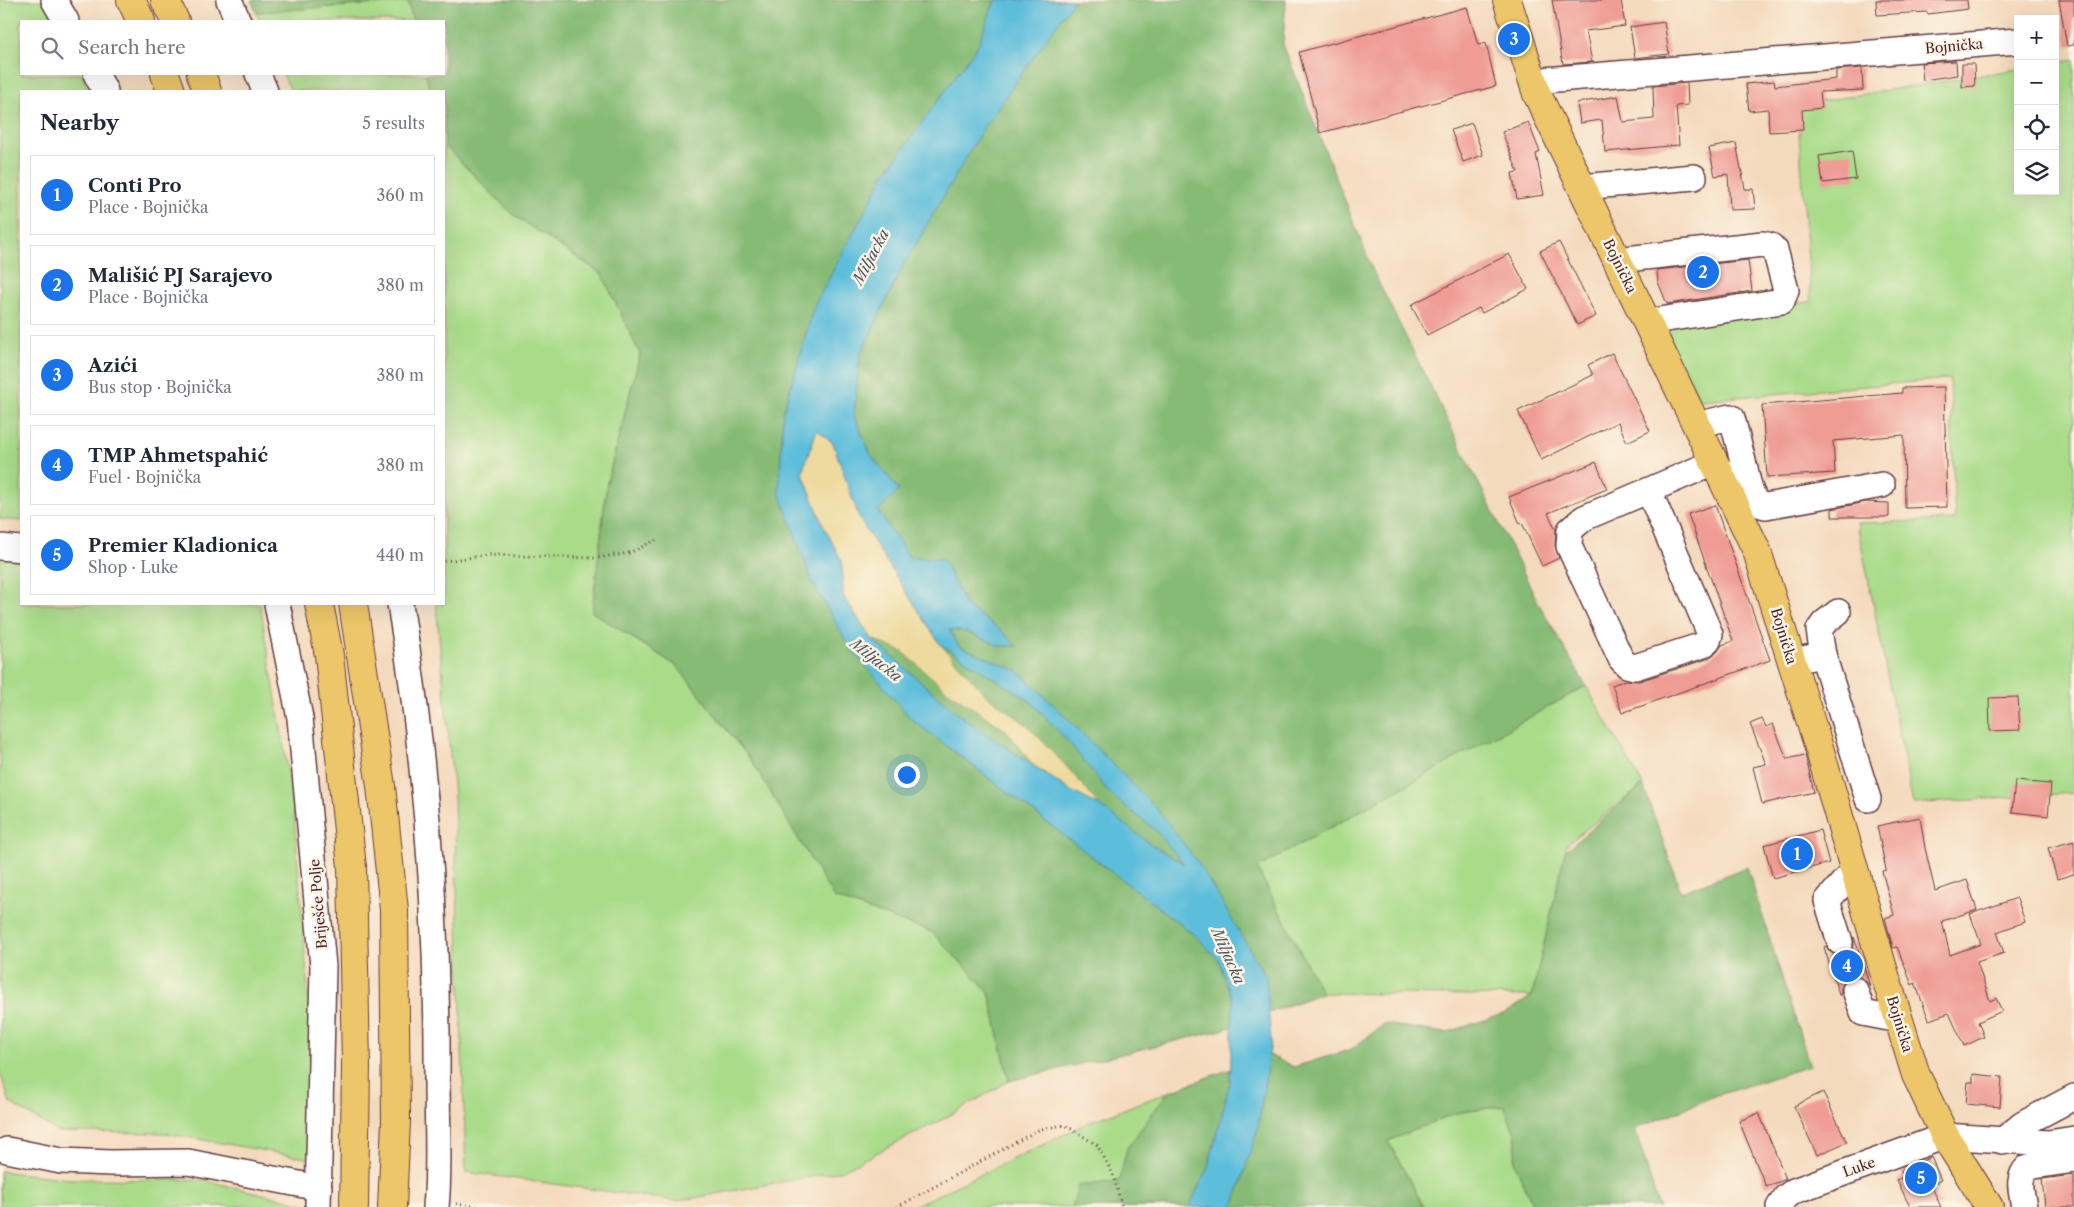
<!DOCTYPE html>
<meta charset="utf-8">
<style>
:root{--surface:#fff;--page:#f2f2f3;--text:#1f2937;--muted:#747a83;--line:#e0e1e3;--accent:#1a73e8}
body{margin:0;font-family:"Libre Caslon Text",serif;background:var(--page);color:var(--text)}
.controls{position:absolute;right:15px;top:15px;display:grid;overflow:hidden;border-radius:0px;box-shadow:0 5px 20px #0002}
.controls button{width:45px;height:45px;display:grid;place-items:center;padding:0;border:0;border-bottom:1px solid var(--line);background:var(--surface);color:var(--text);font:25px sans-serif}
.you{position:absolute;left:906px;top:774px;width:18px;height:18px;margin:-12px;border:4px solid #fff;border-radius:50%;background:#1a73e8;box-shadow:0 0 0 8px #1a73e833}
.badge{display:grid;place-items:center;width:32px;height:32px;border-radius:50%;background:var(--accent);color:#fff;font-size:16px;font-weight:700}
.pin{position:absolute;translate:-50% -50%;border:2px solid #fff;box-shadow:0 1px 5px #0006}
.list{margin:0;padding:0;list-style:none}
h2{display:flex;justify-content:space-between;align-items:center;height:65px;margin:0;padding:0 20px;font-size:21px}
h2 small{font-size:16px;font-weight:400;color:var(--muted)}
.list li{display:grid;grid-template-columns:32px 1fr auto;gap:15px;align-items:center;box-sizing:border-box;height:80px;margin:0 10px 10px;padding:0 10px;border:1px solid var(--line);border-radius:0px}
.list b{display:block;font-size:19px;white-space:nowrap}
.list p{margin:0;font-size:16px;white-space:nowrap;color:var(--muted)}
.list em{font-size:16px;font-style:normal;color:var(--muted)}
.icon{flex:none;width:28px;height:28px;fill:none;stroke:currentColor;stroke-width:2;stroke-linecap:round;stroke-linejoin:round}
.map{position:relative;flex:none;width:2074px;height:1207px;overflow:hidden}
.search{position:absolute;background:var(--surface);box-shadow:0 5px 20px #0002;left:20px;top:20px;width:425px;height:55px;display:flex;align-items:center;gap:12px;box-sizing:border-box;padding:0 18px;border-radius:0px;color:var(--muted);font-size:19px}
.panel{position:absolute;background:var(--surface);box-shadow:0 5px 20px #0002;left:20px;top:90px;width:425px;height:515px;border-radius:0px}
.map>svg:first-child{display:block}
.green{fill:#a9db89;stroke:#7a7d5a}
.forest{fill:#86bb75;stroke:#686d50}
.sand{fill:#eeda9e;stroke:#9c7c64}
.water{fill:#5dbedb;stroke:#546e83;fill-rule:evenodd}
.building{fill:#ef9c94}
.lines{fill:none;stroke-linecap:round;stroke-linejoin:round}
.minor-tunnel{stroke:#d2b5a0;stroke-width:25;stroke-dasharray:25 12;stroke-linecap:butt}
.minor-casing{stroke:#643b41;stroke-width:28}
.major-casing{stroke:#643b41;stroke-width:30}
.highway-casing{stroke:#643b41;stroke-width:30}
.path{stroke:#643b41;stroke-width:3;stroke-dasharray:1 4;stroke-linecap:butt}
.minor{stroke:#fff;stroke-width:25}
.major{stroke:#ecc669;stroke-width:28}
.highway{stroke:#ecc669;stroke-width:28}
.labels{text-anchor:middle;stroke-width:5;stroke-linejoin:round;paint-order:stroke}
.street-label{font-size:14px;fill:#4a1f2b;stroke:#fcf5e5}
.water-label{font-size:15px;font-style:italic;fill:#515769;stroke:#fcf5e5}
</style>
<div class="map">
<svg width="2074" height="1207" viewBox="0 0 2074 1207">
<rect width="100%" height="100%" fill="#fcf5e5"/>
<filter id="ink" filterUnits="userSpaceOnUse"><feTurbulence type="fractalNoise" baseFrequency=".02" numOctaves="2"/><feDisplacementMap in="SourceGraphic" scale="10" xChannelSelector="R" yChannelSelector="G"/><feConvolveMatrix kernelMatrix="1 2 1 2 8 2 1 2 1" color-interpolation-filters="sRGB"/></filter>
<filter id="wash" filterUnits="userSpaceOnUse"><feTurbulence type="fractalNoise" baseFrequency=".0096" numOctaves="4" result="noise"/><feDisplacementMap in="SourceGraphic" scale="20" xChannelSelector="R" yChannelSelector="G"/><feGaussianBlur stdDeviation="1.12" result="paint"/><feColorMatrix in="noise" values="0 0 0 0 0 0 0 0 0 0 0 0 0 0 0 0 0 1.4 0 .05"/><feComposite in="paint" operator="in"/></filter>
<g filter="url(#wash)">
<rect width="100%" height="100%" fill="#f4dabd"/>
<g class="green">
<polygon points="0,0 44,0 55,21 21,21 21,74 81,74 89,91 21,91 21,521 0,519"/>
<polygon points="408,2 413,21 260,21 256,12"/>
<polygon points="2074,60 2074,793 1913,804 1857,523 1955,520 1950,379 1701,400 1654,315 1811,302 1797,105 2018,69 2018,191 2055,191 2055,63"/>
<polygon points="283,74 426,74 430,91 291,91"/>
<polygon points="444,145 512,214 602,274 640,354 607,483 592,612 677,666 753,763 834,898 932,932 989,992 1009,1081 947,1117 841,1171 677,1201 466,1172 454,796 436,604 444,604"/>
<polygon points="0,555 21,557 21,604 260,604 293,802 310,1018 311,1159 164,1133 58,1132 10,1103 0,1072"/>
<polygon points="1586,686 1643,785 1567,844 1532,996 1322,993 1257,868"/>
<polygon points="1195,1082 1154,1207 912,1207 1092,1121"/>
<polygon points="1505,1106 1516,1137 1515,1164 1534,1207 1424,1207 1388,1141 1455,1113"/>
<polygon points="0,1171 71,1179 203,1180 313,1206 0,1207"/>
</g>
<g class="forest">
<polygon points="251,0 1286,0 1283,44 1373,271 1539,604 1586,686 1257,868 1322,993 1222,1030 1009,1081 989,992 932,932 834,898 753,763 677,666 592,612 607,483 640,354 602,274 512,214 444,145 444,91 430,91 426,74 444,74 444,21 413,21 408,2 256,12"/>
<polygon points="1643,785 1681,892 1747,867 1810,1066 1715,1096 1635,1129 1659,1207 1534,1207 1515,1164 1516,1137 1504,1106 1455,1113 1388,1141 1424,1207 1072,1207 1078,1186 1119,1181 1127,1148 1168,1092 1269,1055 1294,1067 1352,1049 1384,1024 1445,1033 1506,1013 1532,996 1565,851"/>
</g>
<polygon class="sand" points="817,429 833,442 860,520 940,644 985,694 1027,725 1067,767 1100,806 1069,790 1033,765 1007,731 945,689 903,652 872,639 843,596 842,561 825,530 802,472"/>
<path class="water" d="M995,0h79l-90,127 -80,137 -44,91 -6,61 17,39 28,35 -21,21 31,46 34,2 23,47 33,23 18,17h-17l-33,-14 -18,-2 10,16 59,25 38,36 100,101 43,56 67,113 5,65 -14,90 -24,75h-44l19,-40 22,-85 3,-81 -15,-42 -21,-22 -287,-219 -61,-72 -37,-64 -33,-91 4,-78 31,-107 70,-131 94,-130zM817,430l16,13 27,77 80,124 90,57 41,44 39,49 46,37 28,33 -32,-19 -52,-39 -31,-16 -110,-75 -87,-76 -29,-43 -1,-35 -17,-32 -23,-57z"/>
<g id="blocks">
<g class="building">
<polygon points="1552,0 1621,0 1625,26 1586,31 1592,62 1563,64"/>
<polygon points="1876,0 1967,0 1968,9 1928,14 1927,12 1877,15"/>
<polygon points="2059,0 2074,0 2074,45 2067,46"/>
<polygon points="1467,7 1478,45 1486,43 1496,86 1320,133 1299,52"/>
<polygon points="1664,22 1669,54 1635,58 1630,27"/>
<polygon points="1956,61 1957,75 1923,80 1921,63"/>
<polygon points="1962,64 1974,64 1975,86 1962,87"/>
<polygon points="1862,68 1863,90 1820,92 1822,108 1802,110 1803,130 1769,132 1768,109 1749,111 1746,84 1774,81 1775,86 1836,79 1836,70"/>
<polygon points="1687,83 1688,105 1676,106 1679,145 1605,152 1602,120 1580,123 1577,103 1618,96 1623,122 1654,119 1653,86"/>
<polygon points="1528,122 1540,152 1536,154 1544,195 1517,199 1512,173 1518,172 1502,132"/>
<polygon points="1472,123 1483,155 1463,162 1451,130"/>
<polygon points="1736,143 1745,189 1753,189 1755,209 1730,210 1728,174 1715,176 1709,148"/>
<polygon points="1852,151 1856,179 1823,183 1819,156"/>
<polygon points="1559,242 1596,316 1577,325 1540,251"/>
<polygon points="1509,254 1528,289 1482,313 1479,308 1427,335 1411,305"/>
<polygon points="1748,260 1752,291 1667,304 1658,282 1657,270"/>
<polygon points="1612,353 1650,431 1627,442 1618,422 1541,460 1518,411 1593,375 1588,365"/>
<polygon points="1944,387 1947,507 1905,508 1904,435 1833,441 1835,473 1767,477 1762,405 1902,393 1902,388"/>
<polygon points="1596,462 1607,489 1548,513 1556,530 1555,546 1559,558 1542,566 1522,523 1520,524 1509,497"/>
<polygon points="1866,502 1889,503 1889,517 1832,517 1832,509"/>
<polygon points="1715,505 1770,660 1622,713 1612,685 1626,680 1639,681 1707,659 1717,652 1722,645 1733,641 1688,514"/>
<polygon points="2018,697 2020,730 1990,731 1989,698"/>
<polygon points="1762,719 1766,727 1773,724 1787,759 1805,755 1814,792 1762,804 1753,767 1766,764 1750,724"/>
<polygon points="2015,781 2051,784 2048,816 2012,812"/>
<polygon points="1920,817 1925,848 1935,891 1967,880 1977,910 1942,921 1950,955 1981,944 1970,914 2017,898 2025,922 1997,932 2004,953 1977,962 1990,1001 1996,998 2002,1011 1978,1022 1984,1037 1964,1046 1949,1013 1929,1020 1915,983 1912,985 1897,947 1893,948 1885,918 1894,915 1882,871 1886,870 1877,826"/>
<polygon points="1820,830 1829,863 1773,878 1764,845"/>
<polygon points="2074,841 2074,874 2057,879 2048,848"/>
<polygon points="1854,937 1870,986 1864,979 1857,976 1851,976 1844,981 1841,988 1841,995 1839,995 1824,947 1826,946 1830,952 1836,956 1845,956 1851,951 1854,946"/>
<polygon points="1973,1074 2002,1077 2000,1107 1966,1104 1968,1082 1973,1082"/>
<polygon points="1823,1092 1847,1142 1817,1155 1794,1106"/>
<polygon points="1759,1113 1786,1179 1766,1187 1739,1121"/>
<polygon points="1931,1157 1941,1180 1931,1185 1941,1207 1910,1207 1897,1180 1904,1177 1901,1171"/>
<polygon points="2074,1175 2074,1207 2045,1207 2042,1179"/>
</g>
</g>
</g>
<g filter="url(#ink)">
<use href="#blocks" fill-opacity="0" stroke="#643b41" stroke-width="1"/>
<g class="lines">
<polyline class="minor-tunnel" points="1840,942 1855,990"/>
<defs>
<g id="minor">
<polyline points="54,0 66,21"/>
<polyline points="229,0 238,21"/>
<polyline points="96,74 105,91"/>
<polyline points="258,74 265,91"/>
<polyline points="1532,81 2018,41"/>
<polyline points="1582,187 1694,177"/>
<polyline points="1617,260 1763,244 1771,246 1775,250 1786,290 1782,301 1647,322"/>
<polyline points="1697,425 1730,417 1732,418 1745,469"/>
<path d="M1722,476l23,-7c3,12 6,36 21,37l116,-21"/>
<polyline points="1649,491 1710,634 1708,641 1703,645 1635,667 1627,665 1621,659 1569,546 1570,530 1584,518 1715,462"/>
<polyline points="0,547 21,549"/>
<polyline points="277,604 300,718 323,966 318,1207"/>
<path d="M400,604c26,157 38,315 37,474 0,43 3,87 -1,129"/>
<polyline points="1823,655 1819,630 1824,623 1838,612"/>
<polyline points="1792,661 1823,655 1868,799"/>
<polyline points="1840,942 1827,901 1854,870"/>
<polyline points="1855,990 1863,1013 1899,1020"/>
<polyline points="2002,1141 2023,1124 2074,1097"/>
<polyline points="7,1150 61,1161 111,1163 188,1162 319,1188"/>
<polyline points="1779,1207 1786,1197 1794,1191 1945,1136 2049,1143 2074,1139"/>
<path d="M2024,1207c-2,-14 -8,-29 4,-40l46,-7"/>
</g>
<polyline id="major" points="1507,0 1537,94 1757,551 1820,751 1884,972 1916,1075 1945,1136 1989,1207"/>
<g id="highway">
<polyline points="131,0 141,21"/>
<polyline points="165,0 175,21"/>
<polyline points="165,74 171,91"/>
<polyline points="201,74 207,91"/>
<polyline points="319,604 329,655 352,867 356,1065 354,1207"/>
<polyline points="353,604 381,786 394,910 396,1122 392,1207"/>
</g>
</defs>
<use href="#minor" class="minor-casing"/>
<use href="#major" class="major-casing"/>
<use href="#highway" class="highway-casing"/>
<g class="path">
<polyline points="444,561 489,555 597,558 629,553 656,540"/>
<polyline points="456,1204 480,1207"/>
<polyline points="897,1207 1040,1129 1065,1125 1097,1145 1113,1174 1122,1207"/>
</g>
<use href="#minor" class="minor"/>
<use href="#major" class="major"/>
<use href="#highway" class="highway"/>
</g>
</g>
<g class="labels">
<g class="street-label">
<text transform="translate(1954 46) rotate(-5)" y="5">Bojnička</text>
<text transform="translate(1620 266) rotate(64)" y="5">Bojnička</text>
<text transform="translate(1784 636) rotate(73)" y="5">Bojnička</text>
<text transform="translate(318 904) rotate(-95)" y="5">Briješće Polje</text>
<text transform="translate(1900 1024) rotate(73)" y="5">Bojnička</text>
<text transform="translate(1859 1167) rotate(-20)" y="5">Luke</text>
</g>
<g class="water-label">
<text transform="translate(871 257) rotate(-62)" y="5">Miljacka</text>
<text transform="translate(876 660) rotate(38)" y="5">Miljacka</text>
<text transform="translate(1228 956) rotate(66)" y="5">Miljacka</text>
</g>
</g>
</svg>
<div class="controls">
<button>+</button>
<button>−</button>
<button><svg class="icon" aria-label="locate" viewBox="0 0 24 24"><circle cx="12" cy="12" r="6"/><path d="M12 2v4M12 18v4M2 12h4M18 12h4"/></svg></button>
<button><svg class="icon" aria-label="layers" viewBox="0 0 24 24"><path d="M12 4l9 5-9 5-9-5zM3 14l9 5 9-5"/></svg></button>
</div>
<div class="you"></div>
<div class="pin badge" style="left:1797px;top:854px">1</div>
<div class="pin badge" style="left:1703px;top:272px">2</div>
<div class="pin badge" style="left:1514px;top:39px">3</div>
<div class="pin badge" style="left:1847px;top:966px">4</div>
<div class="pin badge" style="left:1921px;top:1178px">5</div>
<div class="search"><svg class="icon" aria-label="search" viewBox="0 0 24 24"><circle cx="10" cy="10" r="6"/><path d="M15 15l6 6"/></svg>Search here</div>
<section class="panel">
<h2>Nearby<small>5 results</small></h2>
<ul class="list">
<li><span class="badge">1</span><div><b>Conti Pro</b><p>Place · Bojnička</p></div><em>360 m</em></li>
<li><span class="badge">2</span><div><b>Mališić PJ Sarajevo</b><p>Place · Bojnička</p></div><em>380 m</em></li>
<li><span class="badge">3</span><div><b>Azići</b><p>Bus stop · Bojnička</p></div><em>380 m</em></li>
<li><span class="badge">4</span><div><b>TMP Ahmetspahić</b><p>Fuel · Bojnička</p></div><em>380 m</em></li>
<li><span class="badge">5</span><div><b>Premier Kladionica</b><p>Shop · Luke</p></div><em>440 m</em></li>
</ul>
</section>
</div>
